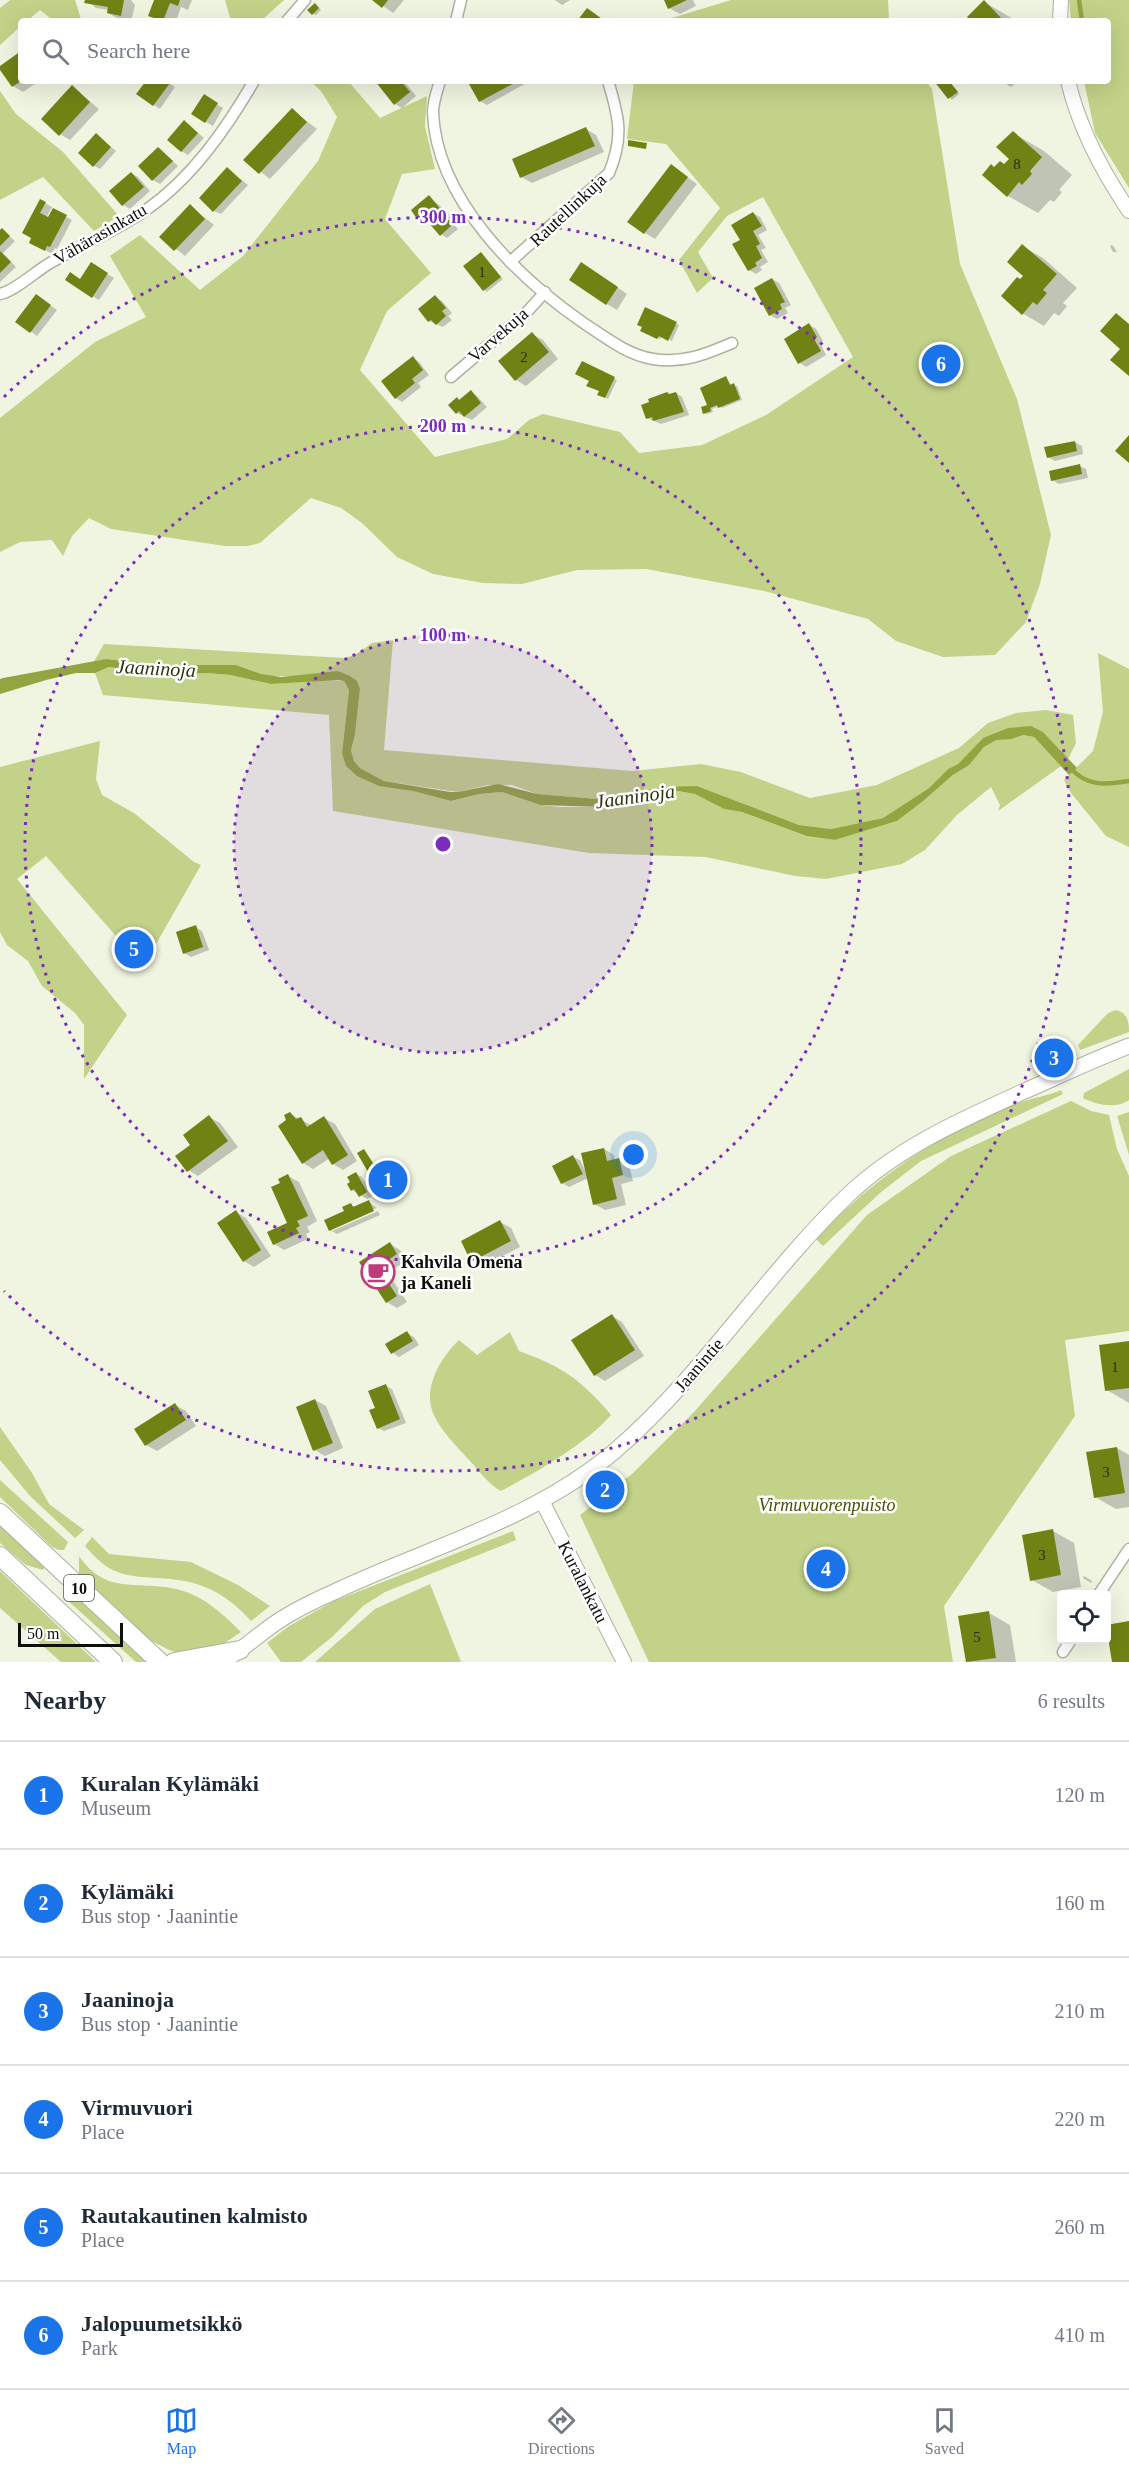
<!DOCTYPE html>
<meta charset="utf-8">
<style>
:root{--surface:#fff;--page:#f2f2f3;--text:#1f2937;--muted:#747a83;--line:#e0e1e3;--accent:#1a73e8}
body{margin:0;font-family:Georgia,serif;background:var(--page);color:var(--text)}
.controls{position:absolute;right:18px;bottom:18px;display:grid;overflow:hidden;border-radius:6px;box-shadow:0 6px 24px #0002}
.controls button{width:54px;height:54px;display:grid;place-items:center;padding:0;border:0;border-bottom:2px solid var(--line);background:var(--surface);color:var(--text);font:30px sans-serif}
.scale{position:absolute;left:18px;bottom:15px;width:105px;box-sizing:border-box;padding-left:6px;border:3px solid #0d0f09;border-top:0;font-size:16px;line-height:21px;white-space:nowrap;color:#0d0f09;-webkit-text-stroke:4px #fff;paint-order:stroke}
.you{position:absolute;left:634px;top:1155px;width:21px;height:21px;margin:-15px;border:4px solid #fff;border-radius:50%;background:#1a73e8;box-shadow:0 0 0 9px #1a73e833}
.badge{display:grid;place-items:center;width:39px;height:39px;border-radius:50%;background:var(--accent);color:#fff;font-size:20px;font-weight:700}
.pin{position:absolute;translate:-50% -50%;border:3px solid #fff;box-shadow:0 2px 6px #0006}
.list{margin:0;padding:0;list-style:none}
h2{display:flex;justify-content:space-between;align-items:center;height:78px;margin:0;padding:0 24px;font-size:26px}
h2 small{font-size:20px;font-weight:400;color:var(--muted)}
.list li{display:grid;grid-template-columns:39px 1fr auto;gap:18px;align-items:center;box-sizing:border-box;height:108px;padding:0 24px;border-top:2px solid var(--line)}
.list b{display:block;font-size:22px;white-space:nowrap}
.list p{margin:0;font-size:20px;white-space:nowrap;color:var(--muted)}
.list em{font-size:20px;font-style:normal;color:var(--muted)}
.icon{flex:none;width:33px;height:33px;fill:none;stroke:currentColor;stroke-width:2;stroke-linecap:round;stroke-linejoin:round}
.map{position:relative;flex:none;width:1129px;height:1662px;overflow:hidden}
.search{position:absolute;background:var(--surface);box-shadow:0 6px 24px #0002;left:18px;right:18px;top:18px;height:66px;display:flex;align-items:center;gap:15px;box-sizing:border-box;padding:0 21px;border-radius:6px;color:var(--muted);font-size:22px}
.sheet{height:726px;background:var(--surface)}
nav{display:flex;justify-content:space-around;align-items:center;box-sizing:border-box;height:84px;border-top:2px solid var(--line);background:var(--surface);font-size:16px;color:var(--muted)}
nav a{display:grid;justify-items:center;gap:3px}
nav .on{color:var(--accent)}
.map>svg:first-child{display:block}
.green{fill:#c2d288}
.water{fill:#93a541}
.shadow{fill:#0003}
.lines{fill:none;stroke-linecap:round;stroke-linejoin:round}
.stream{stroke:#93a541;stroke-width:4.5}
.building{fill:#718215}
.minor-casing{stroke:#adb1a0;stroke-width:13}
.tertiary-casing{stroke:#adb1a0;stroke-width:16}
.secondary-casing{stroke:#adb1a0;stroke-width:17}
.trunk-casing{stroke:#adb1a0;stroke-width:20}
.minor{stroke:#fff;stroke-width:10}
.tertiary{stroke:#fff;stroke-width:14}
.secondary{stroke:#fff;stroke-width:15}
.trunk{stroke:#fff;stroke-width:18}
.ring{fill:none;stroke:#7b2cbf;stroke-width:3;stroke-dasharray:3 6}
.labels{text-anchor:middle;stroke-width:5;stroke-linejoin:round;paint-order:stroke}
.number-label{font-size:15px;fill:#262c0c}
.shield{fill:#fff;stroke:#565753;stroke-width:1.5}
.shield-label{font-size:16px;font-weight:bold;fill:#0d0f09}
.street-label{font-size:18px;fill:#0d0f09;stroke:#fff}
.poi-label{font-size:18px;font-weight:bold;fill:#0d0f09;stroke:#fff;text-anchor:start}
.park-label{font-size:18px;font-style:italic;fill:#475204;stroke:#fff}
.water-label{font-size:20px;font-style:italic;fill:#2e350a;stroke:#fff}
.centre{fill:#7b2cbf;stroke:#fff;stroke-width:3}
.ring-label{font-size:18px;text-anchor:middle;font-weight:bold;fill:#7b2cbf;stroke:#fff;stroke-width:5;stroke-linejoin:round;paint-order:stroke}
</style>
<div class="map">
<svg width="1129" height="1662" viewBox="0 0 1129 1662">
<rect width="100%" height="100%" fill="#f0f5e2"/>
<g class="green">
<polygon points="10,0 75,0 81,19 54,21 40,10 27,21 21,21 21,26 0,45 0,8"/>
<polygon points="225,0 284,0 261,21 231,21"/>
<polygon points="731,0 888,0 889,21 662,21"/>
<polygon points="1069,0 1129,0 1129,188 1095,133 1084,81 1108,81 1108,21 1071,21"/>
<polygon points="310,81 348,81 380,118 427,96 425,126 435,169 402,174 385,219 431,273 387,311 360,370 435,457 507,439 529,420 543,414 620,432 639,453 702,445 766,415 853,357 763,197 727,216 698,252 713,278 697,293 679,260 720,208 666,144 627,139 634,81 926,81 932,89 960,264 1017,399 1051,535 1040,584 1026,622 995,655 943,657 896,641 868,619 764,591 646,569 577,570 522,584 483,583 433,574 397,557 362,523 341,508 311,498 260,543 248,546 225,546 111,529 89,518 72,536 63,556 52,540 20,542 0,552 0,418 95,342 146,317 110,256 140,235 200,290 243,256 318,161 337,117 321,91"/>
<polygon points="0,91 16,114 63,152 119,216 94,231 43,177 0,200"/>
<polygon points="393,640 384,750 632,771 701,764 741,772 810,798 877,785 959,748 988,723 1016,713 1046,710 1073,715 1076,743 1068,759 1043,732 983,738 958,764 948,769 929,788 883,818 831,829 799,825 697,786 598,799 537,794 512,785 488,785 458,792 384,781 360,768 354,761 351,750 355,735 360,689 350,676 269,676 236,665 163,665 106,659 93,663 104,644 344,658 355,655 372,643"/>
<polygon points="1098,653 1129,669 1129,847 1106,836 1071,793 1064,780 1093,751 1103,712"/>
<polygon points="109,667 169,675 207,673 230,675 271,684 328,680 344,681 349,690 342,753 357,776 451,801 479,794 502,792 540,805 559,807 602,807 678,791 695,794 724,809 742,812 805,836 835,840 897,821 922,802 953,775 968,765 984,747 996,739 1012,739 1023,735 1034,737 1061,766 998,811 1000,805 991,787 957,815 925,850 902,864 826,879 795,876 706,857 589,853 333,811 329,715 103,695 95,673"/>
<polygon points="100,741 96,779 102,795 134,813 194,862 201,865 143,967 46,856 17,879 127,1015 84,1079 84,1025 75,1013 42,986 28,961 7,945 0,932 0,767"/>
<path d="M1115,1010c12,2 14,11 14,22l-49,18 -2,-5 29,-31z"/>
<path d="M1129,1069v31c-12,9 -33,5 -46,-2l1,-5z"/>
<path d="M1061,1090l2,4 -142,67 -41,32 -57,53 -7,-7c50,-54 109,-95 176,-125 10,-4 20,-9 30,-12 13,-5 26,-6 39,-12z"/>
<polygon points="1071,1101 1091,1111 1109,1115 1117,1149 1129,1176 1129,1331 1065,1340 1075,1416 944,1606 953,1662 649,1662 580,1515 633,1473 694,1412 867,1215 951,1156"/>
<polygon points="1129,1112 1129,1155 1117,1116"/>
<path d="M510,1332l9,19c41,14 64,30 92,64 -25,29 -76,58 -110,76 -12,-6 -21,-19 -30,-29 -12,-13 -34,-35 -39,-52 -8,-24 9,-53 27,-70l18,15z"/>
<polygon points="0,1427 32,1473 49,1504 84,1530 75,1538 31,1497 0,1460"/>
<polygon points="0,1480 68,1542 64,1550 58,1550 51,1546 0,1497"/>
<polygon points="0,1524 45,1566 43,1570 26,1565 0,1543"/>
<polygon points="513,1531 516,1540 385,1592 363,1606 332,1637 301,1662 281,1662 267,1643 289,1626 334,1601"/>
<path d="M92,1537l17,17 82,8 47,23 32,21 -19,15c-27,-30 -52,-41 -93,-43 -15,-1 -31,-1 -45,-8 -11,-5 -20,-15 -28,-24z"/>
<path d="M79,1556c28,41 60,23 101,34 25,7 43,24 61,42l-19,13 -43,8 -10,-3 -19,-10 -71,-67z"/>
<polygon points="0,1571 96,1662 61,1662 0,1608"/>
<polygon points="430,1584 461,1662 315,1662 375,1609"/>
<polygon points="68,1588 71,1590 148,1662 136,1662 66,1599 64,1590"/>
</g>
<polygon class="water" points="106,659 163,665 236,665 262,674 281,677 338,671 350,676 357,681 360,689 355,735 351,750 354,761 360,768 384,781 450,792 458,792 498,784 537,794 598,799 663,787 697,786 799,825 831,829 883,818 929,788 948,769 958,764 983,738 1008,728 1031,726 1043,732 1077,768 1069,775 1034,737 1023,735 1012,739 996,740 984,747 969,765 953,775 922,802 897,821 835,840 806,836 742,812 724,809 695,794 678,791 602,807 540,805 502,792 479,794 451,801 413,791 379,786 357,776 346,766 342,753 349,690 344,681 338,680 271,684 230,675 207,673 169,675 109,667 95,673 76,673 46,680 0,694 0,679 3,678"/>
<g class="shadow">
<polygon points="86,0 131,0 135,5 131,21 119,19 108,13 109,10 96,8"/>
<polygon points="156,0 192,0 188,10 181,7 176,21 160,21 150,15"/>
<polygon points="375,0 404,0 393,13"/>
<polygon points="555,0 570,0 562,5"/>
<polygon points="666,0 693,0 696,6 680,14 669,8"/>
<polygon points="984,2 1015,20 1016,21 973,21"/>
<polygon points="318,6 321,10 316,15 313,14"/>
<polygon points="21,53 21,81 39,81 23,92 13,86"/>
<polygon points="147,81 166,81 175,87 160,109 138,94"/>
<polygon points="377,81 404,81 416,96 402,108 395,104"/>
<polygon points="479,81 530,81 487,105 480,101"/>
<polygon points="936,81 949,81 959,94 952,100"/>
<polygon points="1001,81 1018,81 1011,87"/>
<polygon points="72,87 99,109 70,140 60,134"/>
<polygon points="204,96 223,108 213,126 193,114"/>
<polygon points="292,110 317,129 270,179 245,160"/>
<polygon points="185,122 204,138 188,155 181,151"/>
<polygon points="586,129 596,135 604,152 532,183 521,177"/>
<polygon points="1013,133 1044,151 1072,175 1059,190 1062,192 1054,202 1050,200 1038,213 1008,196 996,168 1005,165 1011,158"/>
<polygon points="96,135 116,151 100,169 93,165"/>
<polygon points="159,148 178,166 160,184 153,180"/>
<polygon points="672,166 697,184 655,239 645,233"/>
<polygon points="228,169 248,185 221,214 214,211"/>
<polygon points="131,173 138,177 150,191 130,209 123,205 111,191"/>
<polygon points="429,197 451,215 452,217 449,219 458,229 447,238 441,234"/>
<polygon points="41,201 52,207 46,218 49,219 54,210 72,220 57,249 55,248 52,254 31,242"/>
<polygon points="190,206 214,225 185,256 161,237"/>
<polygon points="753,213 760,217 767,230 758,235 766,248 761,250 768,262 760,267 762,270 756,274 749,270 742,240"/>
<polygon points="2,230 15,241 3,253 16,267 0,282 0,232"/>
<polygon points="1112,245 1114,247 1117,252 1113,252 1110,246"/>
<polygon points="1022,246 1043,258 1077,288 1063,303 1067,306 1059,316 1054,313 1044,326 1022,313 1020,281 1025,276"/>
<polygon points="481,254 503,279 487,292 484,290"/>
<polygon points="92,264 114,278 99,300 67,280 81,280"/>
<polygon points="592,270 627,294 617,310 607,304"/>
<polygon points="772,279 779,283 791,305 785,308 788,313 777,319 770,315"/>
<polygon points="37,296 57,310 37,336 17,321"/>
<polygon points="435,297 442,301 452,313 448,316 452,320 443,327 429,321"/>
<polygon points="646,309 679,325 672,341 662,336 660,339 644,332"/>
<polygon points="809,325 816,329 823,341 820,343 826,355 806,367 800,363"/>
<polygon points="532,334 543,340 558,359 526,386 516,380"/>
<polygon points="413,358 419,362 429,375 418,383 421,387 402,402 396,398"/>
<polygon points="582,363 617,380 608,399 599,394 601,391 590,380"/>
<polygon points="726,377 732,386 737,386 742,400 722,408 719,406 712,409 713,412 707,414 704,413"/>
<polygon points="471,392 477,396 487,407 472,420 457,413 460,401"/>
<polygon points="676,393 682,397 689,415 661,424 647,418 651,403"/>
<polygon points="1075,442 1082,446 1083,454 1055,461 1048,457"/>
<polygon points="1079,466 1086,469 1088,478 1059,484 1052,480"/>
<polygon points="195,927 202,931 209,950 191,957 184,953"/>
<polygon points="290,1114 311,1125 324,1118 335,1124 357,1161 343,1170 333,1164 330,1158 313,1169 303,1163 287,1121"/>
<polygon points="209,1117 220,1123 238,1147 198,1176 188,1170 192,1145"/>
<polygon points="604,1149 614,1155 615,1160 619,1159 629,1165 633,1181 621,1184 626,1205 605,1210 594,1204 588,1178 569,1187 562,1183 573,1157 580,1160 586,1172"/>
<polygon points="364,1151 378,1169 372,1173 369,1171"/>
<polygon points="356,1174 362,1177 373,1196 367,1199 352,1190 352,1182"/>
<polygon points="288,1176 299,1182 317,1221 307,1227 310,1232 306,1234 308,1239 284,1250 274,1244 289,1223 282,1183"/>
<polygon points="369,1202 377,1208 332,1228 332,1231 330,1230 351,1205 356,1207"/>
<polygon points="378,1211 380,1215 337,1234 332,1231"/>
<polygon points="236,1212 246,1218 271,1256 254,1267 244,1261"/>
<polygon points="500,1222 511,1228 520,1247 483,1266 472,1260"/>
<polygon points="390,1244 400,1250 407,1260 388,1273 407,1302 397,1308 387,1302 361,1263"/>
<polygon points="612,1316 622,1322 644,1356 605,1381 595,1375"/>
<polygon points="407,1333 414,1337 419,1345 399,1357 393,1353 388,1345"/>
<polygon points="1129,1342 1129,1403 1107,1390"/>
<polygon points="386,1386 392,1389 406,1423 384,1431 378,1428 377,1409"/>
<polygon points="315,1400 326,1406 343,1448 325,1456 315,1450"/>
<polygon points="175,1405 186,1411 196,1426 157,1451 146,1445"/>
<polygon points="1117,1448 1129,1455 1129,1507 1116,1509 1095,1497"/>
<polygon points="1053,1531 1074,1543 1081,1587 1053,1592 1032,1580"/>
<polygon points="1084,1576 1092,1581 1091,1583 1083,1578"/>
<polygon points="989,1613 1010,1625 1016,1662 967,1662"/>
</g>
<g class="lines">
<g class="stream">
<polyline points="1079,0 1082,21"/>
<path d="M1069,766c16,21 37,19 60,15"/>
</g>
</g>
<g class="building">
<polygon points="85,0 124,0 121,16 107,13 108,7 84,3"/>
<polygon points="154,0 180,0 178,6 170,3 163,21 148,16"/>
<polygon points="372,0 388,0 382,8"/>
<polygon points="664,0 687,0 668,9"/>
<polygon points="984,0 1004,21 971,21 967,17"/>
<polygon points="315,3 319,8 312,15 307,10"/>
<polygon points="587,8 605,21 577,21"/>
<polygon points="21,51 21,81 12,87 0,70 0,66"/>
<polygon points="146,81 170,83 153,106 136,94"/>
<polygon points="375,81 401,81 410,92 394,105"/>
<polygon points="476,81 518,81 479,102 469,84"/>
<polygon points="934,81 949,81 958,92 948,99"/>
<polygon points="72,85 90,102 59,136 41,119"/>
<polygon points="204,94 218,103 205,123 191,114"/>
<polygon points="292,108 307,122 259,174 243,160"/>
<polygon points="184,120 198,133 181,152 167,140"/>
<polygon points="586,127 595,146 520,178 512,159"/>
<polygon points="1013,131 1042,157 1030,171 1032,174 1022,185 1019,182 1007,197 982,175 991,164 994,167 1000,161 1004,164 1009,159 996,147"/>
<polygon points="96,133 111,147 93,167 78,153"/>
<polygon points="628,140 647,143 646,149 628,146"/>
<polygon points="158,147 173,161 152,181 138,166"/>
<polygon points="671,164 688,177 644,234 627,222"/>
<polygon points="227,167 242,181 213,212 199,198"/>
<polygon points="131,172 144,187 122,206 109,191"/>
<polygon points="429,195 442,211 444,209 446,212 444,214 452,225 440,236 428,222 415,216 411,210"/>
<polygon points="40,199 46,202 40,213 48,217 53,208 67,215 50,247 47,246 45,251 29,243 31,238 22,233"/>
<polygon points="190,204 205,219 174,251 159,237"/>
<polygon points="753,212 762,226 753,231 760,244 756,246 762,258 755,263 757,266 748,271 732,244 740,240 731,225"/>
<polygon points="2,228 10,236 0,246 0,230"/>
<polygon points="1022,244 1057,274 1043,290 1047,293 1037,305 1033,302 1022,315 1001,296 1017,277 1020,279 1023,276 1007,262"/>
<polygon points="0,251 11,262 0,273"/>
<polygon points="481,252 501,277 483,291 463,266"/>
<polygon points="91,262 108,273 92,298 65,280 70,272 80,279"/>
<polygon points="581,262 618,287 606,305 569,280"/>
<polygon points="772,278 785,302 780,304 782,309 769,316 754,288"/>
<polygon points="36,294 51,305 30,333 15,322"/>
<polygon points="435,295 446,308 442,311 446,316 436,325 431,320 428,322 418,309"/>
<polygon points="645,307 677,322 668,341 659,336 657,339 640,331 642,327 637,325"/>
<polygon points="1116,313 1129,324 1129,376 1110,360 1120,349 1100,331"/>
<polygon points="809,323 817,337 814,339 821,351 798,364 784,339"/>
<polygon points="532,332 549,352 515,381 498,361"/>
<polygon points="413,356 423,370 412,379 415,383 395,399 381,381"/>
<polygon points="582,361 615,377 605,398 597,395 599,391 586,386 589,381 575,374"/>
<polygon points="726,376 730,385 734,383 740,399 718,408 717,405 710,408 711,411 703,414 701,407 707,405 700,388"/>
<polygon points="471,390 481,403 464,417 459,411 456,414 448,405 457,397 459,400"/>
<polygon points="667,392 669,394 676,392 684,412 653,421 652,417 646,419 641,405 649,402 648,399"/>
<polygon points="1129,435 1129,463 1115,451"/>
<polygon points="1075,441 1077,451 1047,458 1044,447"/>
<polygon points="1080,464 1082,474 1051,481 1049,471"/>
<polygon points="196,925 203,947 183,954 176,932"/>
<polygon points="290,1112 296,1119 301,1117 307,1127 324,1116 348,1155 332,1165 323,1150 302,1164 278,1126 286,1120 284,1115"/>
<polygon points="209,1115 228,1141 187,1172 175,1156 190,1145 183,1135"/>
<polygon points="604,1148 607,1161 619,1158 623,1175 612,1178 617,1199 593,1205 581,1153"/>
<polygon points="364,1149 376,1168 368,1172 357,1153"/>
<polygon points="573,1155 583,1174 561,1184 552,1166"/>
<polygon points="356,1172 367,1192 359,1197 354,1189 351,1191 347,1184 350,1182 347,1177"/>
<polygon points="288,1174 308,1216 297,1221 300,1226 296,1228 299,1233 273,1245 267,1232 287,1223 271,1187 280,1183 278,1179"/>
<polygon points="369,1200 374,1211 329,1231 324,1220 344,1211 342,1207 351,1203 353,1207"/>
<polygon points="236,1210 261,1250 243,1262 217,1223"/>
<polygon points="500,1220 511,1241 471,1262 461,1241"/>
<polygon points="390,1242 397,1254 378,1267 397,1296 386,1303 359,1262"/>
<polygon points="612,1314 635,1350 594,1376 571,1340"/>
<polygon points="407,1331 413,1341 391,1354 385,1344"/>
<polygon points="1129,1341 1129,1388 1105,1391 1099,1345"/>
<polygon points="386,1384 400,1419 377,1429 369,1410 375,1408 368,1391"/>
<polygon points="315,1399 333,1443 313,1451 296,1407"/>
<polygon points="175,1403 186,1420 145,1446 134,1429"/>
<polygon points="1117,1447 1125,1493 1094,1498 1086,1452"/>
<polygon points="1053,1529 1061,1575 1030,1581 1022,1535"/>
<polygon points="989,1611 996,1658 966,1662 958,1616"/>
<polygon points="1129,1621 1129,1662 1112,1662 1106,1625"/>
</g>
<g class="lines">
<defs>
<g id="minor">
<polyline points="287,21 305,0"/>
<polyline points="456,21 461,0"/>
<path d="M440,81c-3,10 -7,21 -7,31 3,87 85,166 152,212 21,14 43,31 68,35 30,5 53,-5 79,-16"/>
<path d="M510,262l99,-89c15,-36 10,-56 -1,-92"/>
<path d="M0,294c15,-3 36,-23 50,-31 32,-18 66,-32 96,-53 46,-32 80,-81 108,-129"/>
<polyline points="451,377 526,313 545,292"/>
<polyline points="1099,1594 1129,1549"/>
<polyline points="1063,1652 1071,1640"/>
</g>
<g id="tertiary">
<polyline points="1060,21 1061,0"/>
<path d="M1068,81c11,47 34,90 61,130"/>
<polyline points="542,1501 624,1662"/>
</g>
<path id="secondary" d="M231,1656c17,-11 32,-25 49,-36 17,-11 36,-20 54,-28 95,-45 200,-72 282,-142 87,-75 148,-174 231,-254 51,-49 116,-77 180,-106 34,-15 68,-31 102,-44"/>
<g id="trunk">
<polyline points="0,1513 160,1662"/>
<polyline points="0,1556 113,1662"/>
<polyline points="174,1662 240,1650"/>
</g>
</defs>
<use href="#minor" class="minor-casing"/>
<use href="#tertiary" class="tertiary-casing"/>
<use href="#secondary" class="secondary-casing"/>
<use href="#trunk" class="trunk-casing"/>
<use href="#minor" class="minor"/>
<use href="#tertiary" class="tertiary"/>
<use href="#secondary" class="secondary"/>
<use href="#trunk" class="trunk"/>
</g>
<circle cx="443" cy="844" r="209" fill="#7b2cbf" fill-opacity=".12"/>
<g class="ring">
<circle cx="443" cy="844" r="209"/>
<circle cx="443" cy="844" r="418"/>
<path d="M4 397A627 627 0 1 1 4 1291"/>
</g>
<defs>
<symbol id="cafe-ring" viewBox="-11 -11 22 22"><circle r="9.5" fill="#fff" stroke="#c13a7a" stroke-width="1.5"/><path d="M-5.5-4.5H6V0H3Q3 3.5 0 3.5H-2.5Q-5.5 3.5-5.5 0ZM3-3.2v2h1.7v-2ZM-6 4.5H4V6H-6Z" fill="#c13a7a"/></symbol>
</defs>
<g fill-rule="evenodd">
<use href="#cafe-ring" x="359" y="1253" width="38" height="38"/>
</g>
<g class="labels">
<g class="number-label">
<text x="1017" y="169">8</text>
<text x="482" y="277">1</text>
<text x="524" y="362">2</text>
<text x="1115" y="1372">1</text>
<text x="1106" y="1477">3</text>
<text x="1042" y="1560">3</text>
<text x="977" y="1642">5</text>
</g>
<rect class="shield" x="64" y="1575" width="30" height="26" rx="4.5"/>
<g class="shield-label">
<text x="79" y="1594">10</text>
</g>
<g class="street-label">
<text transform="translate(568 210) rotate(-43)" y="6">Rautellinkuja</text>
<text transform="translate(100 234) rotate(-30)" y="6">Vähärasinkatu</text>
<text transform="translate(498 335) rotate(-41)" y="6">Varvekuja</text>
<text transform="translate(699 1365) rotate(-49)" y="6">Jaanintie</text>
<text transform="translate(583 1582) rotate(63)" y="6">Kuralankatu</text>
</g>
<g class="poi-label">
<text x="401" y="1268">Kahvila Omena<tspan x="401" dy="21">ja Kaneli</tspan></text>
</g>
<g class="park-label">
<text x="827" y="1511">Virmuvuorenpuisto</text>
</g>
<g class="water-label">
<text transform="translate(156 668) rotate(3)" y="7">Jaaninoja</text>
<text transform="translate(635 796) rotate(-8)" y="7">Jaaninoja</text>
</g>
</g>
<circle cx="443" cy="844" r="9" class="centre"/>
<g class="ring-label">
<text x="443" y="223">300 m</text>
<text x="443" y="432">200 m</text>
<text x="443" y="641">100 m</text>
</g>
</svg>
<div class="controls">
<button><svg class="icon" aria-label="locate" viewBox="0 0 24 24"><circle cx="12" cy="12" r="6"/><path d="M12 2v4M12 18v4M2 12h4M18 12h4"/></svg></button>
</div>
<div class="scale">50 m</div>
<div class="you"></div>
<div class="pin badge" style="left:388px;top:1180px">1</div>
<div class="pin badge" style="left:605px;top:1490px">2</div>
<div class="pin badge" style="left:1054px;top:1058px">3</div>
<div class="pin badge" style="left:826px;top:1569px">4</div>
<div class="pin badge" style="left:134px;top:949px">5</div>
<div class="pin badge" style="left:941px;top:364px">6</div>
<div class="search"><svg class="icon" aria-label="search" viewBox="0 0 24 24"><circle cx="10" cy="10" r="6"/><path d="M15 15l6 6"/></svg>Search here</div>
</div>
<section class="sheet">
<h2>Nearby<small>6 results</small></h2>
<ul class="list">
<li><span class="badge">1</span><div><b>Kuralan Kylämäki</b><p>Museum</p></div><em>120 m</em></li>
<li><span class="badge">2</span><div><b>Kylämäki</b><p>Bus stop · Jaanintie</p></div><em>160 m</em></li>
<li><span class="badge">3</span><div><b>Jaaninoja</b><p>Bus stop · Jaanintie</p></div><em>210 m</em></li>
<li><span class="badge">4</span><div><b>Virmuvuori</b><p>Place</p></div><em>220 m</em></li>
<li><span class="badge">5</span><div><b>Rautakautinen kalmisto</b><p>Place</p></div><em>260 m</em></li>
<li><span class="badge">6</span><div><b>Jalopuumetsikkö</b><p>Park</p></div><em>410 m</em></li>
</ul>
</section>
<nav>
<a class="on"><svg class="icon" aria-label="map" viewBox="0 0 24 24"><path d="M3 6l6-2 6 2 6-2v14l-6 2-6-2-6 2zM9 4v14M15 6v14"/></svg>Map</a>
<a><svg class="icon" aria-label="directions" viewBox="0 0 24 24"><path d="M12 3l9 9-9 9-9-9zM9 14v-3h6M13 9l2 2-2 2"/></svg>Directions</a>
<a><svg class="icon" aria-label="saved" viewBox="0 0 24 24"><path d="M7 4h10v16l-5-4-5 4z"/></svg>Saved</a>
</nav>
